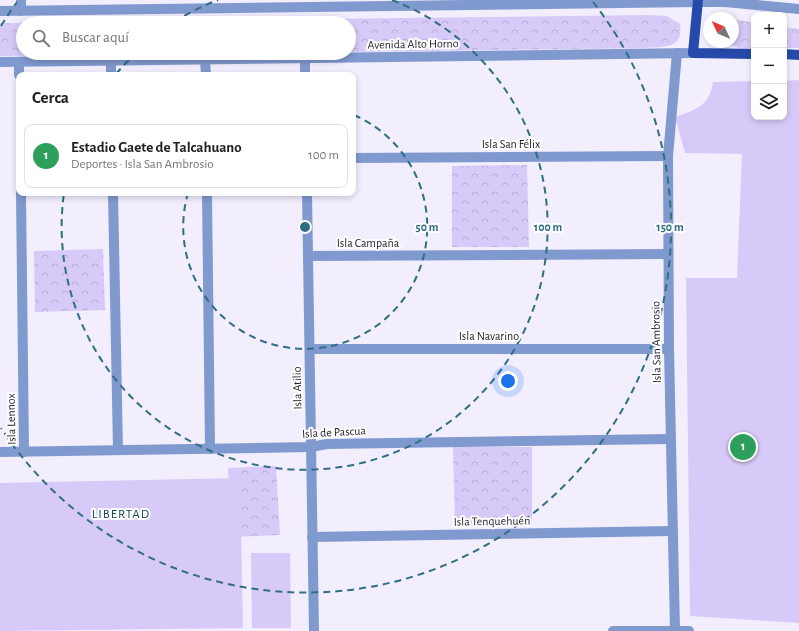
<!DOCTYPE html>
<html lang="es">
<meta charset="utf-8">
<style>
:root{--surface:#fff;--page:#f2f2f2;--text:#222;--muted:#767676;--line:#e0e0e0;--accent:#ea580c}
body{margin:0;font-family:"Alegreya Sans",sans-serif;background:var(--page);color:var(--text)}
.controls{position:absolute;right:12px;top:12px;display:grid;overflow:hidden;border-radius:8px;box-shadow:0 2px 6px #0003}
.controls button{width:36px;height:36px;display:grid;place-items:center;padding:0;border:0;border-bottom:1px solid var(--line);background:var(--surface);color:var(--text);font:20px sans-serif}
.compass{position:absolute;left:703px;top:12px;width:36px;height:36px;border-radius:50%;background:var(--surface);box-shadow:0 2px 6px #0003;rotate:314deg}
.you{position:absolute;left:508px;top:381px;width:14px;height:14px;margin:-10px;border:3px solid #fff;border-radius:50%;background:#1a73e8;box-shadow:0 0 0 6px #1a73e833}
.badge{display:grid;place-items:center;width:26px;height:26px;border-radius:50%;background:var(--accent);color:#fff;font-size:13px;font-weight:700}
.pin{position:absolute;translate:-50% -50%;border:2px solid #fff;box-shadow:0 1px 4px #0006}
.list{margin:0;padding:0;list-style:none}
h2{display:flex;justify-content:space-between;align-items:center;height:52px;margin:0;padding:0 16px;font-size:17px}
h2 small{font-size:13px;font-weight:400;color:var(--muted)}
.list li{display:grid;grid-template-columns:26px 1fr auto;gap:12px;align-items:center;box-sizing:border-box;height:64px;margin:0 8px 8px;padding:0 8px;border:1px solid var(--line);border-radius:8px}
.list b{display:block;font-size:15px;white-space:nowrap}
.list p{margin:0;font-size:13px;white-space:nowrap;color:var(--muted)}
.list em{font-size:13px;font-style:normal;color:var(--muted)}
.icon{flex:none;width:22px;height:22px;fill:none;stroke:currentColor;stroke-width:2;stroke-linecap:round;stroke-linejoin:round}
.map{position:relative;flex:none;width:799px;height:631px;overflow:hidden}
.search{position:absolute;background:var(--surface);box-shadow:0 2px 6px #0003;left:16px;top:16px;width:340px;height:44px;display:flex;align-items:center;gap:10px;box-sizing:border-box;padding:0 14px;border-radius:22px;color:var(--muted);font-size:15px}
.panel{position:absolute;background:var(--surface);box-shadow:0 2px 6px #0003;left:16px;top:72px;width:340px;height:124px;border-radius:8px}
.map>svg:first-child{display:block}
.forest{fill:url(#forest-crowns)}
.pitch{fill:#d8caf8}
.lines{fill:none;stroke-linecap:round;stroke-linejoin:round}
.minor{stroke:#8099cf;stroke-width:10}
.primary{stroke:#264aaa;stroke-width:10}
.ring{fill:none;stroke:#2f6e83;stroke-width:2;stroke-dasharray:7 5}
.labels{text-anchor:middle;stroke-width:4;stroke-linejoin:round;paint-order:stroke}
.street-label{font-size:12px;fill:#26232d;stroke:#fff}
.neighbourhood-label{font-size:13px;letter-spacing:1px;fill:#16495a;stroke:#fff}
.centre{fill:#2f6e83;stroke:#fff;stroke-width:2}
.ring-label{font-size:12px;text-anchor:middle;font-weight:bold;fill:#2f6e83;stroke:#fff;stroke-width:4;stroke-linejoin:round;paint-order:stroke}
</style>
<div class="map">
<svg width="799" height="631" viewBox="0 0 799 631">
<defs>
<pattern id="forest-crowns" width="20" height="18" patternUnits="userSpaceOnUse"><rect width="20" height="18" fill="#d8caf8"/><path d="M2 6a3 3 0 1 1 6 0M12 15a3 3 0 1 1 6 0" fill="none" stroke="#b9add5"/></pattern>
</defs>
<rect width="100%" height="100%" fill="#f2eefe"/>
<g class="forest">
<path d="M649,15l18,1 13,8c3,25 -13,22 -33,24l-298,4v-29h-326v30h265l-288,3v-33z"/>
<polygon points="738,20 754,23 754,49 742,49 723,42 733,42 733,21"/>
<polygon points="784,27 799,29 799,48 784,48"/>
<polygon points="527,165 529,247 452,247 452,166"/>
<polygon points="103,249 105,310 35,312 34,251"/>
<polygon points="453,447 532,447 532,525 455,526"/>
<polygon points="276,466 280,535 231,537 228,468"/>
</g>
<g class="pitch">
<path d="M799,80v543l-109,-7 -4,-338h51l5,-124 -57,-1 -10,-36c20,-7 35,-11 38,-35l41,-1v36h30v-36z"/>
<polygon points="240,478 243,628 0,631 0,483"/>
<polygon points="251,553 290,553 291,628 252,628"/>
</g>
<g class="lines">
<g class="minor">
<polyline points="21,0 21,11"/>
<polyline points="0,11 698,2 725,2 799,9"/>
<polyline points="305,58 305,75"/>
<polyline points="205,59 206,75"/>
<polyline points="111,61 111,75"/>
<polyline points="0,62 693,53"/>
<polyline points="19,62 19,75"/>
<polyline points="353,158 668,156"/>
<polyline points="21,193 24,452"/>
<polyline points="113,193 118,450"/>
<polyline points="207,193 210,449"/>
<polyline points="307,193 314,631"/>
<polyline points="308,256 668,254"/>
<polyline points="310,349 669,349"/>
<polyline points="0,452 311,447 327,444 670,439"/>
<polyline points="312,537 672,531"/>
<polyline points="613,631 689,631"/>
<polyline points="675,631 669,349 668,156 677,53"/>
</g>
<g class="primary">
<polyline points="698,0 693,53 754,54"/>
<polyline points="784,54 799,55"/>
</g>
</g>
<g class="ring">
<path d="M354 115A122 122 0 1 1 188 193"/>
<path d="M116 74A243 243 0 0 1 135 54M174 22A243 243 0 0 1 218 0M392 0A243 243 0 1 1 64 193"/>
<path d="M1 26A365 365 0 0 1 17 2M593 2A365 365 0 1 1 1 428"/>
</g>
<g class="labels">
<g class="street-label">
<text transform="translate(413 44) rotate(-1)" y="4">Avenida Alto Horno</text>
<text x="511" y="148">Isla San Félix</text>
<text x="368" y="247">Isla Campaña</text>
<text x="489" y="340">Isla Navarino</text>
<text transform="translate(656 342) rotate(-91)" y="4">Isla San Ambrosio</text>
<text transform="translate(297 388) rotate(-91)" y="4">Isla Atilio</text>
<text transform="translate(11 419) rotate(-91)" y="4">Isla Lennox</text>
<text transform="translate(334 432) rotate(-3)" y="4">Isla de Pascua</text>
<text transform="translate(492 521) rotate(-1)" y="4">Isla Tenquehuén</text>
</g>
<g class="neighbourhood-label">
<text x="121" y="518">LIBERTAD</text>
</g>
</g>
<circle cx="305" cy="227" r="6" class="centre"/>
<g class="ring-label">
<text x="427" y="231">50 m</text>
<text x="548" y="231">100 m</text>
<text x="670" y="231">150 m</text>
</g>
</svg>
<div class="controls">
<button>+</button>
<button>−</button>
<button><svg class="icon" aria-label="layers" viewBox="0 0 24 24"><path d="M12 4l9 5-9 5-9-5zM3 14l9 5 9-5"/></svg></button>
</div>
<svg class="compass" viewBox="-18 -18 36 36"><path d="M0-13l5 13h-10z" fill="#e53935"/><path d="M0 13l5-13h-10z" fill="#767676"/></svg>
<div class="you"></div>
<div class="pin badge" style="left:743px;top:447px;background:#2e9e5b">1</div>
<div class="search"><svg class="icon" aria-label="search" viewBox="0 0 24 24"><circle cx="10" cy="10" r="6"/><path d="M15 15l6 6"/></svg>Buscar aquí</div>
<section class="panel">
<h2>Cerca<small></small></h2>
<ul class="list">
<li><span class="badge" style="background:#2e9e5b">1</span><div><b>Estadio Gaete de Talcahuano</b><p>Deportes · Isla San Ambrosio</p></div><em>100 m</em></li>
</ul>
</section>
</div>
